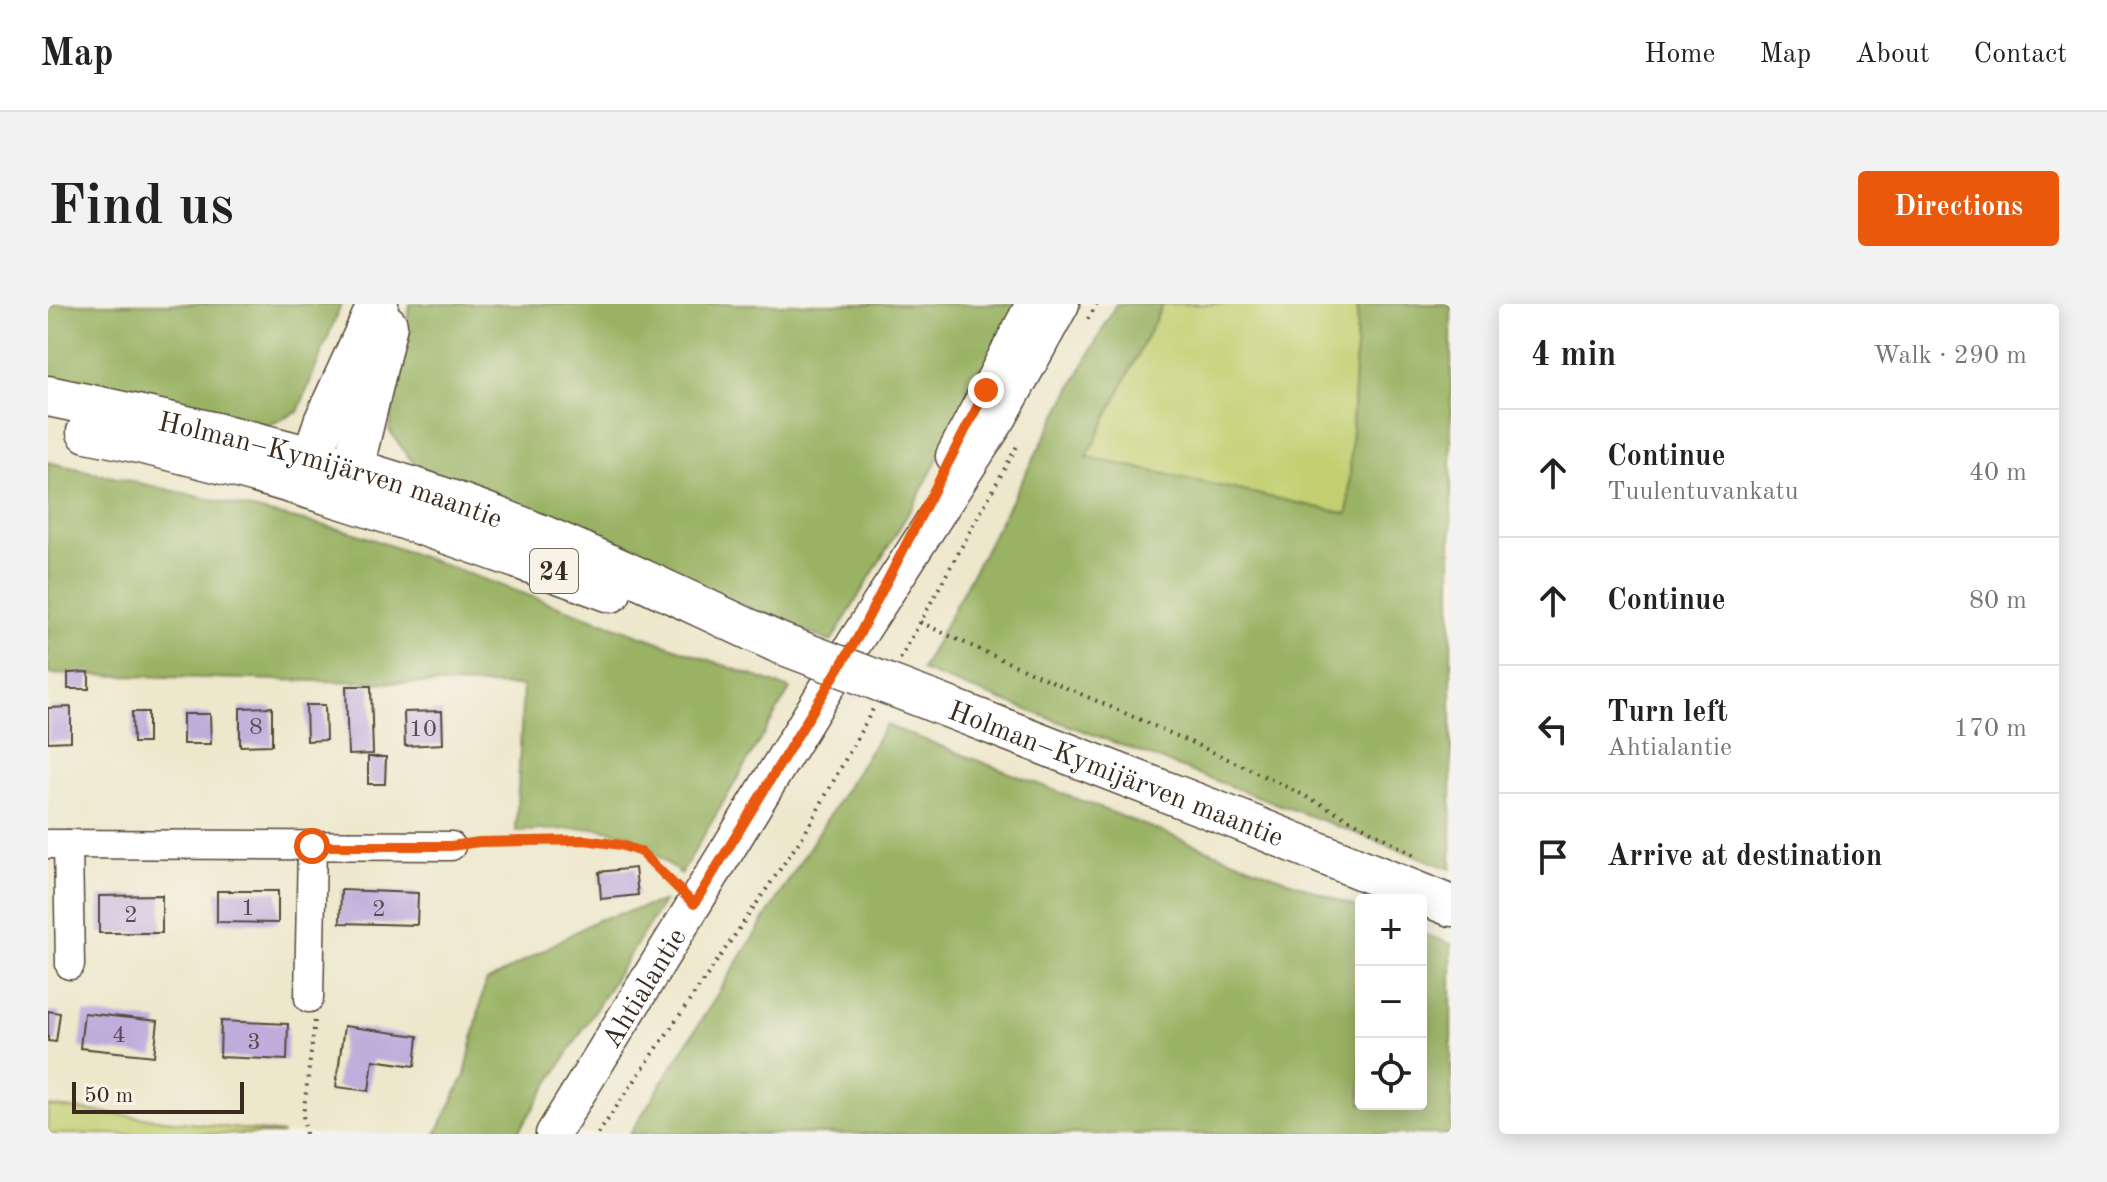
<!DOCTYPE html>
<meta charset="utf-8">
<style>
:root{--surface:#fff;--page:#f2f2f2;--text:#222;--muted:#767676;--line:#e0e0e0;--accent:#ea580c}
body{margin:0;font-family:"Old Standard TT",serif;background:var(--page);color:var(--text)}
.controls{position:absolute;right:24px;bottom:24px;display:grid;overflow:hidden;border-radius:8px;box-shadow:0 4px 20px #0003}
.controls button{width:72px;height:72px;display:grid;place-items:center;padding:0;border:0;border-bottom:2px solid var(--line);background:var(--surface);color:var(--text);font:40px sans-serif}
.scale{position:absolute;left:24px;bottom:20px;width:172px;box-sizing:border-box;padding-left:8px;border:4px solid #3b2a1e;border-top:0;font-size:22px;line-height:28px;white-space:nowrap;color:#3b2a1e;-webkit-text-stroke:6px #f7f3e8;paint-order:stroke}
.stop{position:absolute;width:24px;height:24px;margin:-18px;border:6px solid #ea580c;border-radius:50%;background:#fff}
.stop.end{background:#ea580c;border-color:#fff;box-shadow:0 2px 8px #0008}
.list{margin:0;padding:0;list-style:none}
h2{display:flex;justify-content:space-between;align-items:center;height:104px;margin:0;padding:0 32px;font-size:34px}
h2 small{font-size:26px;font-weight:400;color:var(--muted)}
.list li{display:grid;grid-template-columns:52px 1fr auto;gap:24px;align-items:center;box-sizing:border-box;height:128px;padding:0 32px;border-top:2px solid var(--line)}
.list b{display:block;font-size:30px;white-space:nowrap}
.list p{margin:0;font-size:26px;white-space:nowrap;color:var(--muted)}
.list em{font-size:26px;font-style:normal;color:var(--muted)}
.icon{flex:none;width:44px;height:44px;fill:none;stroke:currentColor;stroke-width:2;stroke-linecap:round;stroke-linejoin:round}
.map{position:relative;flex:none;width:1403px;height:830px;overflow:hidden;border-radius:8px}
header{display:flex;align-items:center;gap:48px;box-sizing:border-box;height:112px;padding:0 40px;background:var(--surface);border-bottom:2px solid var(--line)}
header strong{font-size:38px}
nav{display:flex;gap:44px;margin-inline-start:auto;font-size:28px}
.intro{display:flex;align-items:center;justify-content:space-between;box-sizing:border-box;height:192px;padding:0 48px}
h1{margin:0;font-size:56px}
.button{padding:20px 36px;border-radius:8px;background:var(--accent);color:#fff;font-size:28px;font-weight:700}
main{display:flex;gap:48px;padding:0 48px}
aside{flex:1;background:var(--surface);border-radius:8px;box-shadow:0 4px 20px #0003}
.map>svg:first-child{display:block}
.green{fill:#c2d072;stroke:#7e7d48;stroke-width:2}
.forest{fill:#99b264;stroke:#6a6e41;stroke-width:2}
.building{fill:#c0addc}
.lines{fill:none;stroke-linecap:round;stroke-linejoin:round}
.minor-casing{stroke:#564638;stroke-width:31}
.major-casing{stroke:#564638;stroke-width:37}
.highway-casing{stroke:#564638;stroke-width:43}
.path{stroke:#564638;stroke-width:4;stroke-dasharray:2 6;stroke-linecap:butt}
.minor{stroke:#fff;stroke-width:28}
.major{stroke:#fff;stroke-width:34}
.highway{stroke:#fff;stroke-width:40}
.highway-bridge-casing{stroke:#564638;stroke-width:43;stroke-linecap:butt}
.highway-bridge{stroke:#fff;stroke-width:40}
.route{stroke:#ea580c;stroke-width:10}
.labels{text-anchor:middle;stroke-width:6;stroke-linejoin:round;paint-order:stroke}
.number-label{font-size:24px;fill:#5c4b4e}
.shield{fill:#f7f3e8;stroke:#73665b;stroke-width:2}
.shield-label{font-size:26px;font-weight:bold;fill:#3b2a1e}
.street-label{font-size:28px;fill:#3b2a1e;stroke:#f7f3e8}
</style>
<header>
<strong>Map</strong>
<nav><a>Home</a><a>Map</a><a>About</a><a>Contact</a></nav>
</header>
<div class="intro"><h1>Find us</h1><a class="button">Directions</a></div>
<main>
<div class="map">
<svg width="1403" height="830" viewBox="0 0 1403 830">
<rect width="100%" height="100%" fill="#f7f3e8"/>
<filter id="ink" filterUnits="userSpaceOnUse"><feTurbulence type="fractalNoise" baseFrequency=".0125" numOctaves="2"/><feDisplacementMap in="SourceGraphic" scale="16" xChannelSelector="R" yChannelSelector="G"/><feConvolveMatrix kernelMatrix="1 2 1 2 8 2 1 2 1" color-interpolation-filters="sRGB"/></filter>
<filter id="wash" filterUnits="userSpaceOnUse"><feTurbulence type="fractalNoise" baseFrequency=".006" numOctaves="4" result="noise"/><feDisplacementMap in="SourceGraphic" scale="32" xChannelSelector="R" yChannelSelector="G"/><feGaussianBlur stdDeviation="1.8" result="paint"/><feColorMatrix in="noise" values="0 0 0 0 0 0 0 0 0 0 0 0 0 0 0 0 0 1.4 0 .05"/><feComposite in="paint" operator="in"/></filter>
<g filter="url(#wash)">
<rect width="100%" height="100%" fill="#ede7cb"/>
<g class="green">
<polygon points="1115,0 1310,0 1300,210 1039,153"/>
<polygon points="0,802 235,830 0,830"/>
</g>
<g class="forest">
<polygon points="6,0 293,0 250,108 221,121 0,83 0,5"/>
<polygon points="362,0 970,0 870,193 783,338 552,242 366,160 341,126"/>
<polygon points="1068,0 1115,0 1039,153 1300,210 1310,0 1403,0 1403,565 873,366"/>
<polygon points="0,158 304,228 742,385 633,570 582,531 549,524 468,527 475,382 0,370"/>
<polygon points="838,421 1313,605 1313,800 1373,800 1373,629 1403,640 1403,830 582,830"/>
<polygon points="615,598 469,830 388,830 417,771 437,679 549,616"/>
</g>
<g id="blocks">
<g class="building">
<polygon points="41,368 41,385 20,385 20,369"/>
<polygon points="298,382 323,382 325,450 300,451"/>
<polygon points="258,401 277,401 278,436 259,437"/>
<polygon points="23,403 23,437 0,438 0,404"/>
<polygon points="224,403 224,441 192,442 192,404"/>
<polygon points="394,407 395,440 357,442 356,408"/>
<polygon points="84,408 100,408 100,439 85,439"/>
<polygon points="135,410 162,410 163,440 135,440"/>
<polygon points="320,453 338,453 337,480 320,480"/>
<polygon points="587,564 590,591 553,595 551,568"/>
<polygon points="293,586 370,589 369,621 292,619"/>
<polygon points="169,587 230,587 230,619 169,618"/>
<polygon points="114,591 114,629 51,629 51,592"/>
<polygon points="0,707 12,709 8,738 0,737"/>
<polygon points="36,709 110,717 106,752 32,744"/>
<polygon points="173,717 240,720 239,756 172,753"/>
<polygon points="296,722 370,732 367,762 325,756 321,787 288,783"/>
</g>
</g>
</g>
<g filter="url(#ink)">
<use href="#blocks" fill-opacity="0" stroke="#564638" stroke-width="2"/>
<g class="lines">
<defs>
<g id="minor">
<polyline points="0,540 403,542"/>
<polyline points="20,540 22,661"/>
<polyline points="261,694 264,542"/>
</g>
<g id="major">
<polyline points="905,152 985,0"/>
<path id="s1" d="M505,830l305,-497 142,-220 62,-113"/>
</g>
<g id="highway">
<path id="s2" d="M0,92c145,30 288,62 427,113 104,38 203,88 304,134"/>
<path d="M39,128c179,35 353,98 524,160"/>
<polyline points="271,178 265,153 276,118 330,0"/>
<polyline points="292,185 305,165 339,21"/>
<path id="s3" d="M884,397l312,121 207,84"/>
</g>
</defs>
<use href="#minor" class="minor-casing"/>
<use href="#major" class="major-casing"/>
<use href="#highway" class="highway-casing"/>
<g class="path">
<polyline points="1040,15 1049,0"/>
<path d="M872,318c164,78 338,140 495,234"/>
<polyline points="852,355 969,142"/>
<path d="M425,539c32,-5 143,-7 169,9 12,8 21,22 30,32"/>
<polyline points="258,830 255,812 267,716"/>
<polyline points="550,830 757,529 825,405"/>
</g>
<use href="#minor" class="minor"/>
<use href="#major" class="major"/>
<use href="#highway" class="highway"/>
<defs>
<polyline id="highway-bridge" points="731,339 884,397"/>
</defs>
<use href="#highway-bridge" class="highway-bridge-casing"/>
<use href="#highway-bridge" class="highway-bridge"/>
</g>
</g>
<g class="lines" filter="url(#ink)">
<polyline class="route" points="264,542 403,542 431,538 537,536 573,541 593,548 646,600 810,333 938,86"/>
</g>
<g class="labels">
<g class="number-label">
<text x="208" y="430">8</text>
<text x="375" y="432">10</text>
<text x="200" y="611">1</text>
<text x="331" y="612">2</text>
<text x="83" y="618">2</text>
<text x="71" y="738">4</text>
<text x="206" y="745">3</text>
</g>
<rect class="shield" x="482" y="245" width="48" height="44" rx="6"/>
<g class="shield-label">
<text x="506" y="276">24</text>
</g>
<g class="street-label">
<text dy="10" stroke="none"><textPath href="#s2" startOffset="292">Holman–Kymijärven maantie</textPath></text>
<text dy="10" stroke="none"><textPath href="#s3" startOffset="198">Holman–Kymijärven maantie</textPath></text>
<text dy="10" stroke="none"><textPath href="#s1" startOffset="172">Ahtialantie</textPath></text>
</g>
</g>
</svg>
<div class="controls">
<button>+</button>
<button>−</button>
<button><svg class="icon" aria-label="locate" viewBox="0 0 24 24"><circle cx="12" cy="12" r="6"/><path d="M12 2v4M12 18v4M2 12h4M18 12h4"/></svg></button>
</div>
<div class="scale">50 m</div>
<div class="stop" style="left:264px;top:542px"></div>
<div class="stop end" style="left:938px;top:86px"></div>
</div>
<aside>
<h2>4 min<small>Walk · 290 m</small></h2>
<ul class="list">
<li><svg class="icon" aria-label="ahead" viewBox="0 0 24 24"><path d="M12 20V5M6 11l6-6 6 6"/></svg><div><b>Continue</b><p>Tuulentuvankatu</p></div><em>40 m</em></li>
<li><svg class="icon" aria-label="ahead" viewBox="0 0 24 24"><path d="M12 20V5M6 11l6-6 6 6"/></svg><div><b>Continue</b></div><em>80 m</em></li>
<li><svg class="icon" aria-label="left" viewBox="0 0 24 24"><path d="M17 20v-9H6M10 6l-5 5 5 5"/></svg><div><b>Turn left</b><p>Ahtialantie</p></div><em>170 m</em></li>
<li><svg class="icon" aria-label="arrive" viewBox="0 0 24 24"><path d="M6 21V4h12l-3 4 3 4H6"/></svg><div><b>Arrive at destination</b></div></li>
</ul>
</aside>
</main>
